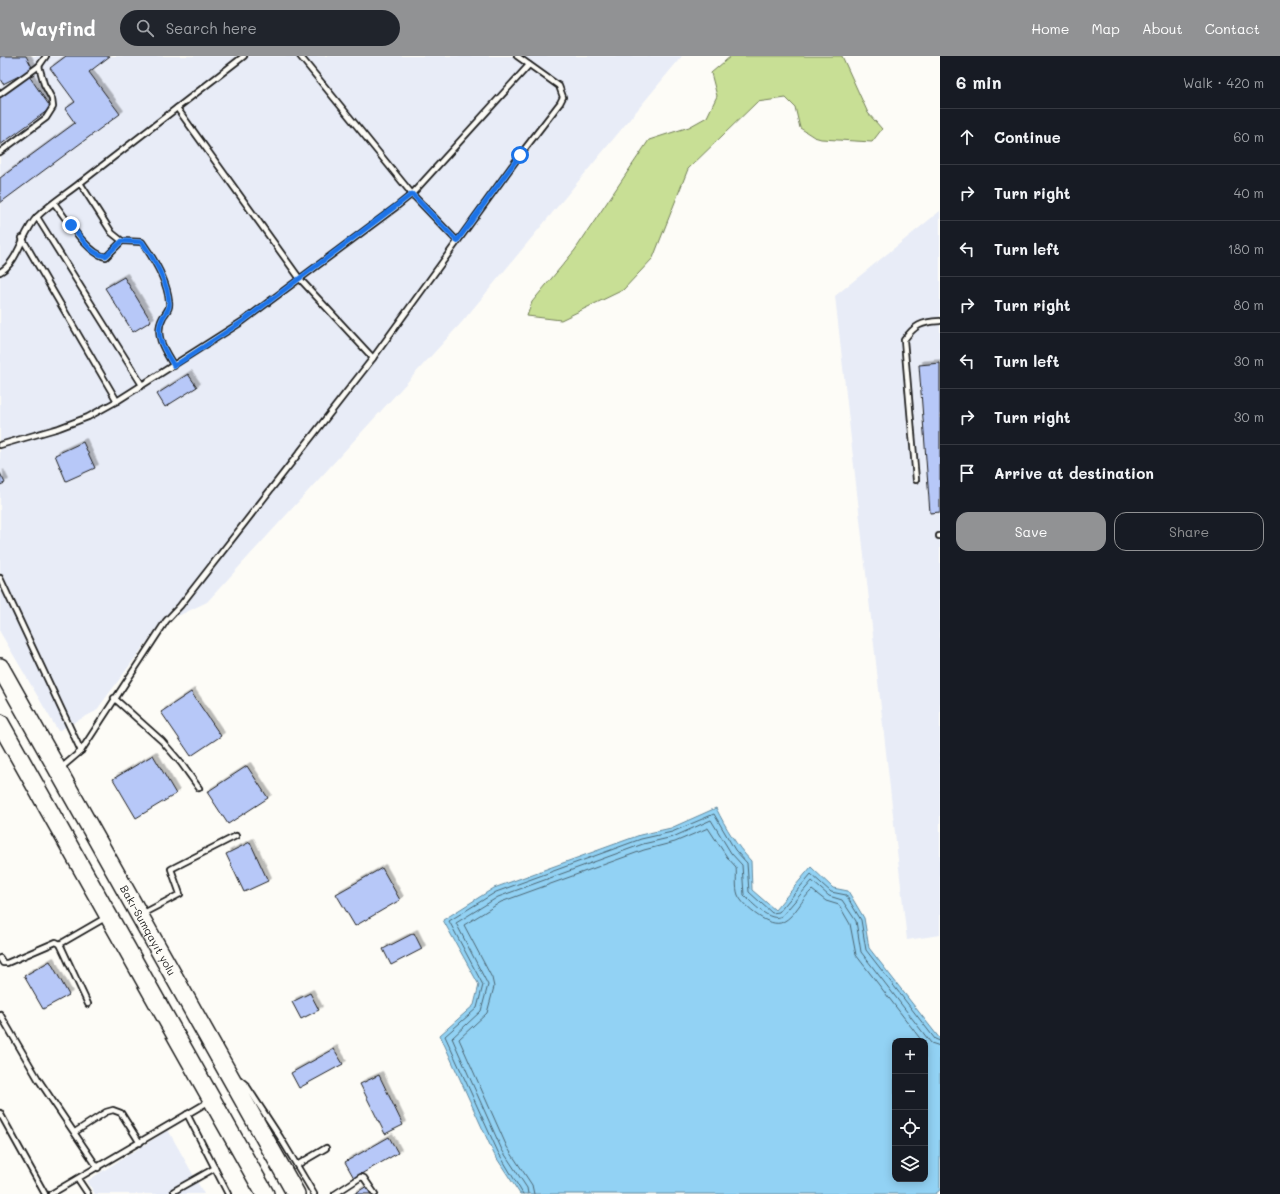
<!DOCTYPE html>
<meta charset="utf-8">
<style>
:root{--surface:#171b24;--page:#20242c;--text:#f1f3f6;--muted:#9ea1a6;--line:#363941;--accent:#919294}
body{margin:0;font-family:Mali,sans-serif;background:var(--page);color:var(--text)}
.controls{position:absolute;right:12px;bottom:12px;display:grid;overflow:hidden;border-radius:8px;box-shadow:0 2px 10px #0003}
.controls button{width:36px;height:36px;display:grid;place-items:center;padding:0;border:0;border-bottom:1px solid var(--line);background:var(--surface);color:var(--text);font:20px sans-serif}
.stop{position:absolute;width:12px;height:12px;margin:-9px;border:3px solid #1a73e8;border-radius:50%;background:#fff}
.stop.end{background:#1a73e8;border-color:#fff;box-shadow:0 1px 4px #0008}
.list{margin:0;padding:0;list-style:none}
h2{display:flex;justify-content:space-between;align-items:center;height:52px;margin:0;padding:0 16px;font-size:17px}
h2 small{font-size:13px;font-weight:400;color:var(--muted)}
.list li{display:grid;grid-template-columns:26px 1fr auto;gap:12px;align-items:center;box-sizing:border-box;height:56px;padding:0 16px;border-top:1px solid var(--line)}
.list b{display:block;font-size:15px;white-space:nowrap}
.list em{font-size:13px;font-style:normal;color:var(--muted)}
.actions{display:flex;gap:8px;padding:12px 16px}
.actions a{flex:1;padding:9px 0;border:1px solid var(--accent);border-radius:12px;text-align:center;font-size:14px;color:var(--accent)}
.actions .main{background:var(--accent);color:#fff}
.icon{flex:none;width:22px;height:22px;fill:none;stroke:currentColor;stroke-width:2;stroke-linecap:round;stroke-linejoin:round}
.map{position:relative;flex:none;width:940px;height:1138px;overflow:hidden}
header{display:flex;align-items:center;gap:24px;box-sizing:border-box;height:56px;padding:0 20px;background:var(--accent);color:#fff}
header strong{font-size:19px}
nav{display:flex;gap:22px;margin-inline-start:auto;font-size:14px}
.search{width:280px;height:36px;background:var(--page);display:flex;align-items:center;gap:10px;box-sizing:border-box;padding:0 14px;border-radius:22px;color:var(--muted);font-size:15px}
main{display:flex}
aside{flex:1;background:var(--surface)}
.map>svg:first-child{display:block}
.built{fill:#e8ecf7}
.green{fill:#c8df95;stroke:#727e58}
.water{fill:#92d2f4;stroke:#63899e;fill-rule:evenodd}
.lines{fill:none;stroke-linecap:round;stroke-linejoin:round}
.shore{stroke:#4b6572;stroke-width:1}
.building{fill:#b7c8f8;stroke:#1c1c1c;filter:url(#shadow)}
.lane-casing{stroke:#1c1c1c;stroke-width:8}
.highway-casing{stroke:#1c1c1c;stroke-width:20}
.lane{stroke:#fdfcf7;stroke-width:4.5}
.highway{stroke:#fdfcf7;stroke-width:17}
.route{stroke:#1a73e8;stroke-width:5}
.labels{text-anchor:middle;stroke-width:3.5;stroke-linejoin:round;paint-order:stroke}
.street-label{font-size:11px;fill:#1c1c1c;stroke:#fdfcf7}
</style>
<header>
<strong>Wayfind</strong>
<div class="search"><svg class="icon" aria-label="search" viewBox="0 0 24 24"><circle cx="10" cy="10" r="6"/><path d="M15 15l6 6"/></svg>Search here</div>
<nav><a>Home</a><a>Map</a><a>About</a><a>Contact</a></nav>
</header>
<main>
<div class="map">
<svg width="940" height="1138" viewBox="0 0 940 1138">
<defs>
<filter id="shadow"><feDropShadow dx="3.5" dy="-3.5" stdDeviation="0" flood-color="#0004"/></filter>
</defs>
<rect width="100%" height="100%" fill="#fdfcf7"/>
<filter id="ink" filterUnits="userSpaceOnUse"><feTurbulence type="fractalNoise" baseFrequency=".025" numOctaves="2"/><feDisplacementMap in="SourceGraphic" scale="8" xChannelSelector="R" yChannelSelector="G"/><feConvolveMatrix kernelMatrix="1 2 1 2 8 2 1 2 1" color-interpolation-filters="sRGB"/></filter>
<g filter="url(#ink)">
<g class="built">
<polygon points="0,0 682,0 462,266 207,546 178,560 172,552 96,655 58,675 0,576"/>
<polygon points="940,155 940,879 907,884 835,240"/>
<polygon points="168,1074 204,1138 95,1138 87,1125"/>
</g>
<polygon class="green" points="731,0 842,0 868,57 882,73 872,86 821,83 814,81 800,72 795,51 786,42 757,46 688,113 653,202 623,234 561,264 527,260 532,246 575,194 649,84 689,71 707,61 717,40 711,17"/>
<path class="water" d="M716,752c10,20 20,37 35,53l1,29 23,20 36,-43 22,21 15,3 16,27 5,30 71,91v151l-5,4h-415l-26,-40 -54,-119 34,-30 5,-20 -36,-65 51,-32 146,-53 31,-7zM895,985h30v138h-30z"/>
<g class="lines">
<g class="shore">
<polyline points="523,1138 498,1096 445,980 477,952 483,929 449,865 496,836 641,783 672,776 714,758 735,794 747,807 749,836 772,857 779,856 811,818 831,836 846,839 861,864 866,894 935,983 940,985"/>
<path d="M528,1138l-1,-6 -25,-38 -50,-112 29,-27 7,-26 -32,-62 42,-26 145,-53 30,-7 38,-17 20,33 11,12 2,30c8,8 26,28 38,21l30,-35 17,15 13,4 14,21 5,31 70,91 9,3"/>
<path d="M534,1138l-2,-9 -25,-38 -48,-108 28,-26 7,-26 -2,-9 -28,-53 37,-23 143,-52 31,-8 33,-14 19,29 9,10c1,9 -1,20 2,28 5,12 33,34 45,27 12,-6 19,-23 29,-32l14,11 13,4 11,19 6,31 66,86"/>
</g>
</g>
<g class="building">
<polygon points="0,0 26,0 33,13 3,28 0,23"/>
<polygon points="66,0 110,0 89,16 120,58 0,147 0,122 75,67 65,53 75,46 50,12"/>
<polygon points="29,20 51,52 0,89 0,41"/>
<polygon points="124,221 151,265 133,276 105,232"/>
<polygon points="940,307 940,456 930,457 919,309"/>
<polygon points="188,318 197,331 165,351 157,338"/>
<polygon points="83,386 95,412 66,425 55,399"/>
<polygon points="0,417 5,427 0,429"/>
<polygon points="191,636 221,680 191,700 161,656"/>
<polygon points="153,699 176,738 136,762 113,723"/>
<polygon points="247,710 268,742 228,768 207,736"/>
<polygon points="250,786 268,825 244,836 226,798"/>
<polygon points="382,812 400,844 355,870 336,838"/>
<polygon points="414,877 422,893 391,909 383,893"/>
<polygon points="50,905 69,939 43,953 24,920"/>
<polygon points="310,937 319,954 301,963 292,946"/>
<polygon points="334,993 343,1008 299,1032 291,1017"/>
<polygon points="379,1019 403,1069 385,1078 360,1028"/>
<polygon points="389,1081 398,1097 354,1122 345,1106"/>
<polygon points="367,1130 371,1138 354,1138"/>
</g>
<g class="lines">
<defs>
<g id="lane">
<polyline points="300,0 412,138 457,185"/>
<polyline points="0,38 39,10 46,0"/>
<polyline points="177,52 300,223 373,302"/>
<polyline points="0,96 46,62 53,51 52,43 44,28 39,10"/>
<path d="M54,147c12,15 33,51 52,54l16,-16"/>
<polyline points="37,161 142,329"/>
<path d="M0,216c19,-10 22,-41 38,-56 12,-12 28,-22 42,-33"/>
<path d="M174,310c-9,-15 -21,-31 -11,-49 4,-6 7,-8 6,-16 -2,-21 -15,-42 -27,-59l-20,-1 -10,-8 -32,-50 164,-127"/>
<polyline points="117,345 243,265 396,151 412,138 529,9"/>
<polyline points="0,389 59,372 88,361 117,345 22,182"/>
<path d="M916,424l-12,-140c11,-15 17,-18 36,-19"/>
<polyline points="939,480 940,480"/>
<polyline points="0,522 81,695"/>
<polyline points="114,642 162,685 181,707 199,732"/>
<polyline points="61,712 81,695 166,565 180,550 373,302 520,99 560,47 563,41 559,30 517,0"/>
<polyline points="142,858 180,838 171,813 236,780"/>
<polyline points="60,888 105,862"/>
<polyline points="0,902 3,907 7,907 56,886 60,888 88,948"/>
<polyline points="0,958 38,1023 98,1112"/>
<polyline points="240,1024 246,1029 280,1081 314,1138"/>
<polyline points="0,1057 45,1138"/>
<polyline points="187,1058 228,1138"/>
<polyline points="75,1076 106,1056 113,1054 121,1057 140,1087"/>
<polyline points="297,1109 326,1092"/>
<polyline points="78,1123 88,1138"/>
<polyline points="174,1135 215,1112"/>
<polyline points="51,1138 208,1046"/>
<polyline points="335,1138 361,1121 364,1122 375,1138"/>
</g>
<g id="highway">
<path id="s1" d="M0,611l296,527"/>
<polyline points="0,667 265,1138"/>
</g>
</defs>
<use href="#lane" class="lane-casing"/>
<use href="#highway" class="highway-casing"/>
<use href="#lane" class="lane"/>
<use href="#highway" class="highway"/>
</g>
</g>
<g class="lines" filter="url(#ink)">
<path class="route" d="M71,169c10,12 19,30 35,31l16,-15 20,1c12,17 25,38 27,59 1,8 -2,10 -6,16 -10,18 2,34 11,49l69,-45 169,-127 45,47 63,-86"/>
</g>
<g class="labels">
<g class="street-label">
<text dy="4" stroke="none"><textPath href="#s1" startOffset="302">Bakı-Sumqayıt yolu</textPath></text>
</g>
</g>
</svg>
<div class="controls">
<button>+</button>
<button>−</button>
<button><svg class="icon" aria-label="locate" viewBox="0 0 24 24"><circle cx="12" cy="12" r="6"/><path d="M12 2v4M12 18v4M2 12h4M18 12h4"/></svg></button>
<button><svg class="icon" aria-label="layers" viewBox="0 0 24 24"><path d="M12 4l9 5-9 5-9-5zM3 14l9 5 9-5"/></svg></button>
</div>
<div class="stop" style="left:520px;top:99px"></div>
<div class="stop end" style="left:71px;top:169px"></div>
</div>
<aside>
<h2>6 min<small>Walk · 420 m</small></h2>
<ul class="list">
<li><svg class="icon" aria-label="ahead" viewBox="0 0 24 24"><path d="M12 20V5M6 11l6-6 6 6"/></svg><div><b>Continue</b></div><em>60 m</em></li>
<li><svg class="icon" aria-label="right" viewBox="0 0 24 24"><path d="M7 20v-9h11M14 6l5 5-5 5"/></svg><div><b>Turn right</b></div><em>40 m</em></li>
<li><svg class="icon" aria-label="left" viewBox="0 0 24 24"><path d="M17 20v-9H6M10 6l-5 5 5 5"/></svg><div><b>Turn left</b></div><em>180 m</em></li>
<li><svg class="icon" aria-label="right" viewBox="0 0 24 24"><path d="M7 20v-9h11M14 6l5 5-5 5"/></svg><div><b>Turn right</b></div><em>80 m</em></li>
<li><svg class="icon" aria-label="left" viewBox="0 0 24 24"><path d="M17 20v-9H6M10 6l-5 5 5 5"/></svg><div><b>Turn left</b></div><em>30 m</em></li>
<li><svg class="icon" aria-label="right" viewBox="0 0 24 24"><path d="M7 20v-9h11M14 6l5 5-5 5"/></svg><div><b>Turn right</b></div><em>30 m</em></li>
<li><svg class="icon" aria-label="arrive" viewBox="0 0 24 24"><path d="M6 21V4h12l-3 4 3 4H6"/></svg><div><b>Arrive at destination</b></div></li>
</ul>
<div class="actions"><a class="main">Save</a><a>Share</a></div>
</aside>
</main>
